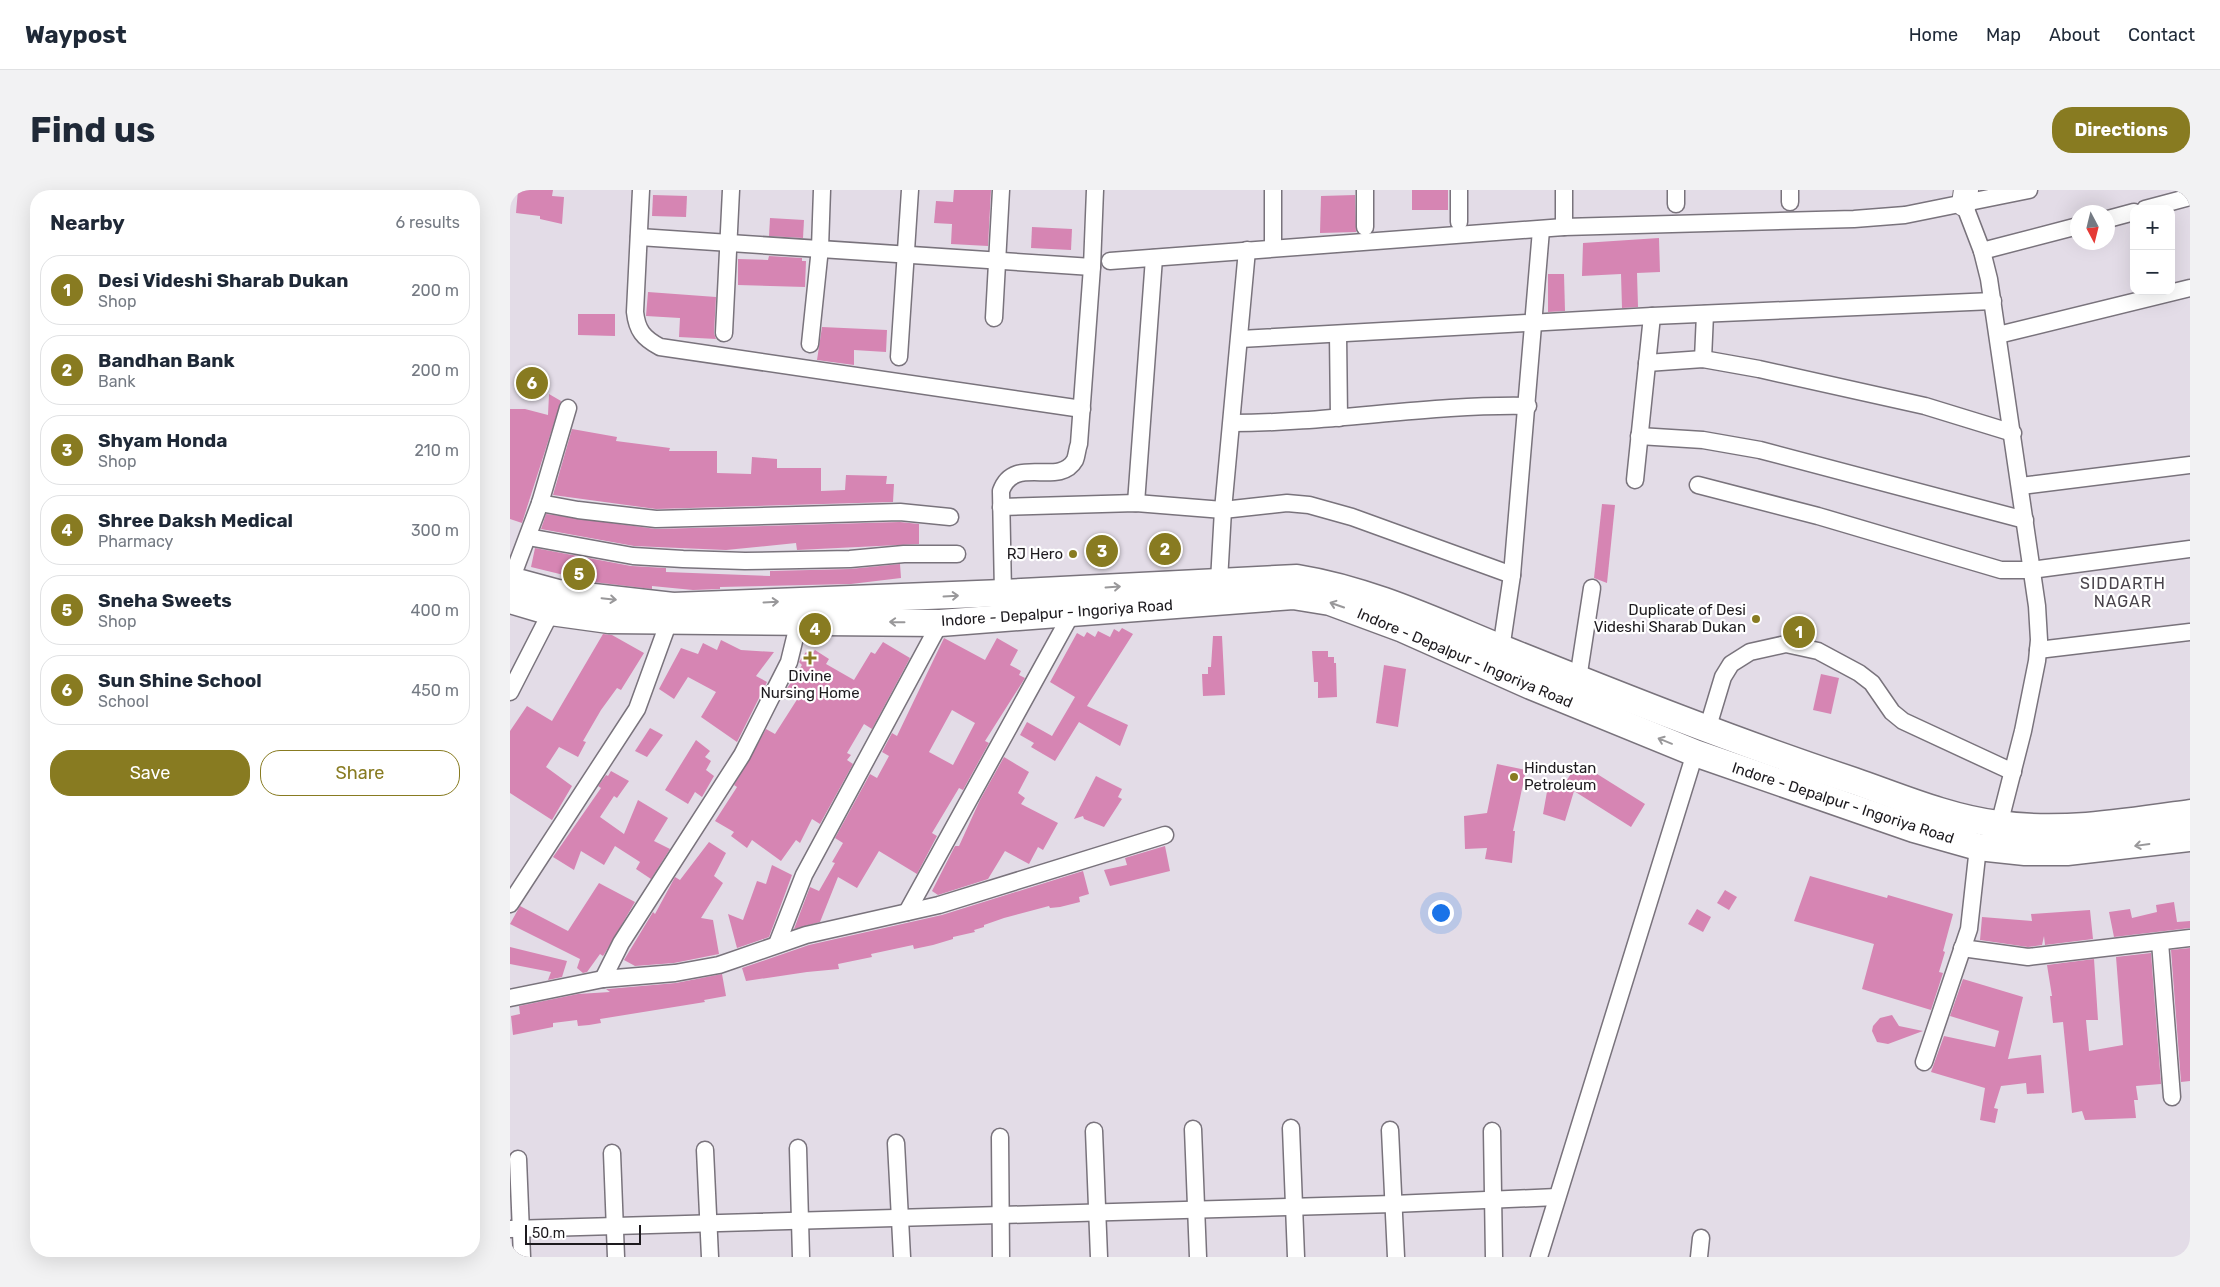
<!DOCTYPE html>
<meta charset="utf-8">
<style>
:root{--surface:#fff;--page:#f2f2f3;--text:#1f2937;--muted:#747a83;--line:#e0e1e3;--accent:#887b21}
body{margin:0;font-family:Rubik,sans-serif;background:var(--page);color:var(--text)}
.controls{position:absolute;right:15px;top:15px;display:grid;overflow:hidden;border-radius:10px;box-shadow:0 5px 20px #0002}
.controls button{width:45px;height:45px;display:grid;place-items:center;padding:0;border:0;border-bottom:1px solid var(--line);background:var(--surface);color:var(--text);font:25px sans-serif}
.compass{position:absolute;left:1560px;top:15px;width:45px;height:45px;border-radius:50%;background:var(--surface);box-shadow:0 5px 20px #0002;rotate:173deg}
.scale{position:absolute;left:15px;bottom:12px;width:116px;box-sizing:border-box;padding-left:5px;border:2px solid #1d1a1e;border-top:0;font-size:14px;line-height:18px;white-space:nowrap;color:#1d1a1e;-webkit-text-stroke:4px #fff;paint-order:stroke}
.you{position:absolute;left:930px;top:722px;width:18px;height:18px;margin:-12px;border:4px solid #fff;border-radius:50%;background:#1a73e8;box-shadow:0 0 0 8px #1a73e833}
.badge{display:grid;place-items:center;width:32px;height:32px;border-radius:50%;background:var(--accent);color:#fff;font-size:16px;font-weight:700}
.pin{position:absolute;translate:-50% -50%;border:2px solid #fff;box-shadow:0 1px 5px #0006}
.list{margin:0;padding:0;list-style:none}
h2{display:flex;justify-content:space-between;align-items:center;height:65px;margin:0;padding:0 20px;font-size:21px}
h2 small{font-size:16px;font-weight:400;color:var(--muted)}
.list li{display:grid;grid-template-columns:32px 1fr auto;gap:15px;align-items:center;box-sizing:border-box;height:70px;margin:0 10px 10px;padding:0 10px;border:1px solid var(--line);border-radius:20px}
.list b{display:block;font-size:19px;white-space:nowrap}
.list p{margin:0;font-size:16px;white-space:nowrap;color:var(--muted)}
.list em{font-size:16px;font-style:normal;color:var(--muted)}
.actions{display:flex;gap:10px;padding:15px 20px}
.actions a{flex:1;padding:11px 0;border:1px solid var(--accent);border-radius:20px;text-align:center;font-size:18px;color:var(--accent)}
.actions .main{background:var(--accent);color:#fff}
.map{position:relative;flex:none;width:1680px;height:1067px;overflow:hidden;border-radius:20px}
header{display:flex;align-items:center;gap:30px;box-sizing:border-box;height:70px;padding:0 25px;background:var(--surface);border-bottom:1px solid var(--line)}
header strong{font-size:24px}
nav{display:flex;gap:28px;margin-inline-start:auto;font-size:18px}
.intro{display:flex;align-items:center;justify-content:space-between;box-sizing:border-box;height:120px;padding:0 30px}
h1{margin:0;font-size:35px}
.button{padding:12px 22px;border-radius:20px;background:var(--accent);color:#fff;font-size:18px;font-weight:700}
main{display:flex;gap:30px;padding:0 30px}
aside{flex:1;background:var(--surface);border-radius:20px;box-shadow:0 5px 20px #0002}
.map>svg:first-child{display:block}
.building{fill:#d685b3;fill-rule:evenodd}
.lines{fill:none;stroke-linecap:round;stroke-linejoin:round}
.street-casing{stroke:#79737c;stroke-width:19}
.secondary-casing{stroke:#79737c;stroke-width:26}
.primary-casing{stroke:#79737c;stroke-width:29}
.street{stroke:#fff;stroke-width:16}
.secondary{stroke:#fff;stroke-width:24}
.primary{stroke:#fff;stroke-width:26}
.oneway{stroke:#99989a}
.poi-dot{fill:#887b21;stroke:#fff;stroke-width:2}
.labels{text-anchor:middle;stroke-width:4.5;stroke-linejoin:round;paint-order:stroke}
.poi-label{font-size:15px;fill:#1d1a1e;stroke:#fff;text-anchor:end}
.street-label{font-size:15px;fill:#1d1a1e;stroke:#fff}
.neighbourhood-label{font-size:16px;letter-spacing:1px;fill:#4a444c;stroke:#fff}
</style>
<header>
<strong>Waypost</strong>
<nav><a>Home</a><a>Map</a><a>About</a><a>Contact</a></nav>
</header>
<div class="intro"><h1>Find us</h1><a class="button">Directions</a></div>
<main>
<aside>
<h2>Nearby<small>6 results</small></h2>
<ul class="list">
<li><span class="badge">1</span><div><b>Desi Videshi Sharab Dukan</b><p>Shop</p></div><em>200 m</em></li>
<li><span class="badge">2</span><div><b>Bandhan Bank</b><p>Bank</p></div><em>200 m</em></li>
<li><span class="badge">3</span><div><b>Shyam Honda</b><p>Shop</p></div><em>210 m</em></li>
<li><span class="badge">4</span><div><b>Shree Daksh Medical</b><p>Pharmacy</p></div><em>300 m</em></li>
<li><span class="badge">5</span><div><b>Sneha Sweets</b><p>Shop</p></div><em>400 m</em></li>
<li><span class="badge">6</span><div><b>Sun Shine School</b><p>School</p></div><em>450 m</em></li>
</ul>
<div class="actions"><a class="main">Save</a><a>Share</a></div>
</aside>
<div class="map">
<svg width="1680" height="1067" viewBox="0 0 1680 1067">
<rect width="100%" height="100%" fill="#e3dce7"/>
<g class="building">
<polygon points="8,0 43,0 42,6 54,7 52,34 30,29 30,26 6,23"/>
<polygon points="444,0 481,0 478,56 441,54 442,34 424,33 426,11 443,12"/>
<rect x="902" y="0" width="36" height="20"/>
<polygon points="143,5 177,6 176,27 142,26"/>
<polygon points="845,5 846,42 810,43 811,6"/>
<polygon points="260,28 294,30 293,48 259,46"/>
<polygon points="522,37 562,39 561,60 521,58"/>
<polygon points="1149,48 1150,82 1127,83 1128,117 1112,118 1111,84 1072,86 1073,53"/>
<polygon points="259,66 292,68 292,71 296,71 295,97 228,95 228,69 258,70"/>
<polygon points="1038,84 1054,84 1055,121 1038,122"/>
<polygon points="138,102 206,107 204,143 206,149 169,147 170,128 136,126"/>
<polygon points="68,124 105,124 105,146 68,145"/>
<polygon points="312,137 377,140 376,162 344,160 344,175 307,170"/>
<polygon points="39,204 51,211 12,333 0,329 0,219 15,219 38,225"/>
<polygon points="62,239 107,247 106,251 160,258 159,261 207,261 207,283 241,284 242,267 267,269 267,278 311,278 311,301 335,300 336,285 377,286 376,294 384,294 383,312 146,319 43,305"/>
<polygon points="1092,314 1105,315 1097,393 1084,388"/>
<polygon points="36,324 146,339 390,332 409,334 409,354 287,360 286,353 216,360 124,356 31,339"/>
<polygon points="25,358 121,376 156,378 156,382 260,386 260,381 340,379 390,374 391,388 341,394 210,397 210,399 183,400 142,396 142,399 58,389 58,386 21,377"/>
<polygon points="612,438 623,444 577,516 618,535 610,556 569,532 545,571 521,557 524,553 510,545 517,532 542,546 565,507 540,492 567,443 574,447 577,442 585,447 588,441 600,447 604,439 609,442"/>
<polygon points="93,444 102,445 134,463 111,500 107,498 91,520 73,551 76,552 68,567 49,557 36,577 62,596 42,630 0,603 0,541 17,516 42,531"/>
<polygon points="703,446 712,446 715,505 693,506 692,484 698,484 698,477 701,477"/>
<path d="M434,448l41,22 12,-22 21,12 -8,15 11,6 -2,4 6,3 -40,63 4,2 -26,47 -4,-2 -27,45 5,3 -20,38 -38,-23 -22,37 -19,-11 -18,45 -26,7 16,-42 9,4 16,-28 -3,-1 11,-19 -8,-5 35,-64 7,4 12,-22 -7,-4 10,-19 5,3zM442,520l23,13 -22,42 -24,-13z"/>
<polygon points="211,450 231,460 264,462 246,486 257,492 227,552 191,527 206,502 178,487 164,509 149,499 171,458 188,464 193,453 207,460"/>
<polygon points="373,452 400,468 362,539 354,534 337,563 341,565 337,570 343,574 310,634 302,629 290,653 286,650 271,671 242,650 237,658 221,646 224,642 205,631 227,597 224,595 256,539 265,544 288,508 276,500 292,475 289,472 296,462 301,465 305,460 319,469 316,474 344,490 361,462 365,464"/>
<polygon points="802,461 818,461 818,467 824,467 824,473 826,473 827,507 808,508 808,492 804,492"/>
<polygon points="874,475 896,479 888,537 866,533"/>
<polygon points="1311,484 1329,488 1321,524 1303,520"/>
<polygon points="140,538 153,545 137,567 125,561"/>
<polygon points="186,550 200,561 195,567 201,571 196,580 204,586 192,607 185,602 178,614 155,600"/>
<polygon points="494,567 519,582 508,603 515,608 511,614 548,633 533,660 528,657 519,674 495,661 478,689 428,705 422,701 445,656 449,656 470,610"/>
<polygon points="1068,572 1135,614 1121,637 1064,601 1055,631 1033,624 1038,596 1051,600"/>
<polygon points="987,574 1016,580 1003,641 1005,641 1002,673 975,669 977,658 955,659 954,626 977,623"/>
<polygon points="101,581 119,591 107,608 104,606 90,627 114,644 128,610 158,628 144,651 160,659 141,689 126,679 130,672 105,656 94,675 71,661 64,680 43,667 91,598 88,596 96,585 98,586"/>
<polygon points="586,586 612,599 608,607 612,609 594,637 574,629 573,626 564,629"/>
<polygon points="199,652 216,663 204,686 213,693 191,728 203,730 209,764 164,773 125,776 114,770 143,722 145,724 165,687 170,690"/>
<polygon points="655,656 660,681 600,696 594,680 617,675 615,668"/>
<polygon points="262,675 282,685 259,747 227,758 218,724 233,730 247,691 256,694"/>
<polygon points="573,681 579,704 569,707 570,712 550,717 540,718 539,716 494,728 474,735 474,737 464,740 465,742 443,747 443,749 423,755 404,759 403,755 361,764 362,767 328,774 329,779 297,782 236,791 232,778 299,755 432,725"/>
<polygon points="1300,686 1377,708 1378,705 1443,724 1433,761 1435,762 1429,782 1433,783 1421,820 1352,799 1364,754 1284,731"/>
<polygon points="89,693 125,712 95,763 93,766 90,764 77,782 73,783 67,778 70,769 0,734 10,716 58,741"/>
<polygon points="1215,700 1227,707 1219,720 1207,713"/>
<polygon points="1664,712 1667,732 1680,731 1680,738 1604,747 1599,722 1620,719 1622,728 1647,722 1646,715"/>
<polygon points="1187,719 1201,727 1193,742 1178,734"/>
<polygon points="1580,720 1583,749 1535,755 1534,746 1532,755 1518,757 1470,750 1472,727 1522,731 1521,724"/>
<polygon points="0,757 57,771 52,787 38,790 41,782 0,774"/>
<polygon points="1680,758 1680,891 1671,892 1661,760"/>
<polygon points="1641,763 1651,894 1626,896 1628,910 1624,910 1626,928 1575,930 1572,921 1562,923 1553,832 1543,833 1540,806 1542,806 1537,775 1584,769 1588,830 1576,830 1579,861 1613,855 1606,767"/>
<polygon points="212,784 216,806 194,810 195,812 90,829 91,833 79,835 68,836 67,830 43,833 43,837 3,845 1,826 10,824 9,816 68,804 100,802 96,799 98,799 166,793"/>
<polygon points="1453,789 1513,807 1498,869 1531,865 1534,903 1517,904 1516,893 1491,896 1484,918 1488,919 1485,933 1470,930 1475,898 1421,882 1434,846 1485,857 1489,841 1440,826"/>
<polygon points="1382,825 1389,836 1413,841 1378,854 1367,852 1362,841 1363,836 1370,828"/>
</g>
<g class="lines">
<defs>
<g id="street">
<path d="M131,0l-6,122c2,18 8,26 25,35l422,62"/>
<polyline points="763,0 763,58"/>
<polyline points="855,0 855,37"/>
<polyline points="949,0 949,32"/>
<polyline points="1054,0 1054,37"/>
<polyline points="1166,0 1166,14"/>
<polyline points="1280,0 1280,12"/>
<polyline points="1454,14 1472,61 1479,89 1527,416 1529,450 1527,471 1513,541 1489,635"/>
<polyline points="1635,19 1680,7"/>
<polyline points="1598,29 1624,22"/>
<polyline points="129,47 582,77"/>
<polyline points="1472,61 1568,36"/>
<polyline points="600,71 1054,37 1344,29 1395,25 1519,0"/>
<polyline points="484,128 491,0"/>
<polyline points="214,143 221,0"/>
<polyline points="828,144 829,228"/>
<polyline points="1488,145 1680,98"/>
<polyline points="730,149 1142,126 1483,111"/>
<polyline points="300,154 310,58 312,0"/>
<polyline points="389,167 400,0"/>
<polyline points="1193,169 1195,124"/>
<polyline points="1137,173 1193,169 1249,179 1415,216 1503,243"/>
<path d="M722,233c99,0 197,-19 296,-17"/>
<polyline points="1129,246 1193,250 1250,260 1515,330"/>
<polyline points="1125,290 1142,126"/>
<polyline points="1188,295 1308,326 1491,380 1521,380 1680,359"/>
<polyline points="1511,296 1680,275"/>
<polyline points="30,313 68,320 146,329 390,322 440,327"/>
<polyline points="626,313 644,68"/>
<polyline points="491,317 626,313 713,320 777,313 799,315 842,327 1002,385"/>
<polyline points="18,347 123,366 173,369 235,371 340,369 394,364 447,364"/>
<polyline points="1,390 30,313 58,218"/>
<polyline points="709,391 713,320 737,60"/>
<path d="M493,403l-2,-102c13,-37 58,-3 74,-31 2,-5 2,-11 4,-16l13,-177 3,-77"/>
<polyline points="1528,460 1680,442"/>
<polyline points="990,466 1002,385 1031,40"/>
<polyline points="1068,489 1082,398"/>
<polyline points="0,502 41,422"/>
<polyline points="1197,540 1213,487 1221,474 1240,462 1276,454 1308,461 1349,483 1362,493 1382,522 1393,531 1503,582"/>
<polyline points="0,714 127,519 159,431"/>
<polyline points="397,722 562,423"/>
<polyline points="1650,752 1662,907"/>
<polyline points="267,754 294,685 430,433"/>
<polyline points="1452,758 1518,767 1680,748"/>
<polyline points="93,789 111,753 232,565 279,472 289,431"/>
<polyline points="0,808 93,789 165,783 209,775 296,745 429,715 655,645"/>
<polyline points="1414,872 1459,739 1468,657"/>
<polyline points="781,938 786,1067"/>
<polyline points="683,939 688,1067"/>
<polyline points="880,940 886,1067"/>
<polyline points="584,941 589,1067"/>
<polyline points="982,941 984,1067"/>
<polyline points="490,947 491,1067"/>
<polyline points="386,953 392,1067"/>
<polyline points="288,958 291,1067"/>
<polyline points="195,960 200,1067"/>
<polyline points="102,963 106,1067"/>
<polyline points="8,969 12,1067"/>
<polyline points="0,1039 883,1014 1047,1007"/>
<polyline points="1029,1067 1185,563"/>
<polyline points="1189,1067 1191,1048"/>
</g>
<polyline id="secondary" points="1454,14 1456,0"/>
<g id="primary">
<path d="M0,390l48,13 115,13 330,-13 294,-15c74,12 140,44 209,72 115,46 230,92 348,131 46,16 95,37 144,43 64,9 129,-2 192,-11"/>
<polyline points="0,410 41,422 99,430 430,433 783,406 820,412 893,439 1021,496 1185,563 1404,639 1468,657 1515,662 1557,662 1680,648"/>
</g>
</defs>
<use href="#street" class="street-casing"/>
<use href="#secondary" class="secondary-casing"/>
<use href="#primary" class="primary-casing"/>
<use href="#street" class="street"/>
<use href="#secondary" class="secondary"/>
<use href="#primary" class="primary"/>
</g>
<defs><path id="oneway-shaft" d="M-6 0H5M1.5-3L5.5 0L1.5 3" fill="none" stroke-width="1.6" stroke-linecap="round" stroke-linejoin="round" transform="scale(1.25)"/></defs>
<g class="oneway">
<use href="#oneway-shaft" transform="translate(603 397) rotate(-4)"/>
<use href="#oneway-shaft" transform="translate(441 406) rotate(-3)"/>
<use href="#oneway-shaft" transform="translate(99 409) rotate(6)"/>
<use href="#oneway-shaft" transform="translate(261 412) rotate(-3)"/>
<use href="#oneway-shaft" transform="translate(827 415) rotate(-161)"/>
<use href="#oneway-shaft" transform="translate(387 432) rotate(-179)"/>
<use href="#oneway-shaft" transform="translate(1155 551) rotate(-158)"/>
<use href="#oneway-shaft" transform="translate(1632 655) rotate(172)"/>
</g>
<g class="poi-dot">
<circle cx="563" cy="364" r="5"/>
<circle cx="1246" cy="429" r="5"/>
<path d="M297.5 460.5h5v5h5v5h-5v5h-5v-5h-5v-5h5z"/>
<circle cx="1004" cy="587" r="5"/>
</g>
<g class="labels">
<g class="poi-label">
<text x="553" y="369">RJ Hero</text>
<text x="1236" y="425">Duplicate of Desi<tspan x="1236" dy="17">Videshi Sharab Dukan</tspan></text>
<text x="300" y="491" text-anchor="middle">Divine<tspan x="300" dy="17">Nursing Home</tspan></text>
<text x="1014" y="583" text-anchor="start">Hindustan<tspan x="1014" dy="17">Petroleum</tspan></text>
</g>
<g class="street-label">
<text transform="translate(547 423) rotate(-4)" y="5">Indore - Depalpur - Ingoriya Road</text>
<text transform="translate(955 468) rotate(23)" y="5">Indore - Depalpur - Ingoriya Road</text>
<text transform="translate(1333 613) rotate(18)" y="5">Indore - Depalpur - Ingoriya Road</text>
</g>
<g class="neighbourhood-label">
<text x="1613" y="399">SIDDARTH<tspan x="1613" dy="18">NAGAR</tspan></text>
</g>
</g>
</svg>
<div class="controls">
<button>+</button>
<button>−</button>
</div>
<svg class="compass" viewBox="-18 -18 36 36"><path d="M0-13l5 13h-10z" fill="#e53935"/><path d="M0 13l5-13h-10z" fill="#747a83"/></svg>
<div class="scale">50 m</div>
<div class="you"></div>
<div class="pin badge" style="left:1289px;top:442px">1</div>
<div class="pin badge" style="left:655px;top:359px">2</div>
<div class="pin badge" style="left:592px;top:361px">3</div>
<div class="pin badge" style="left:305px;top:439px">4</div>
<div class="pin badge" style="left:69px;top:384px">5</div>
<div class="pin badge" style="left:22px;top:193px">6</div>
</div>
</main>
